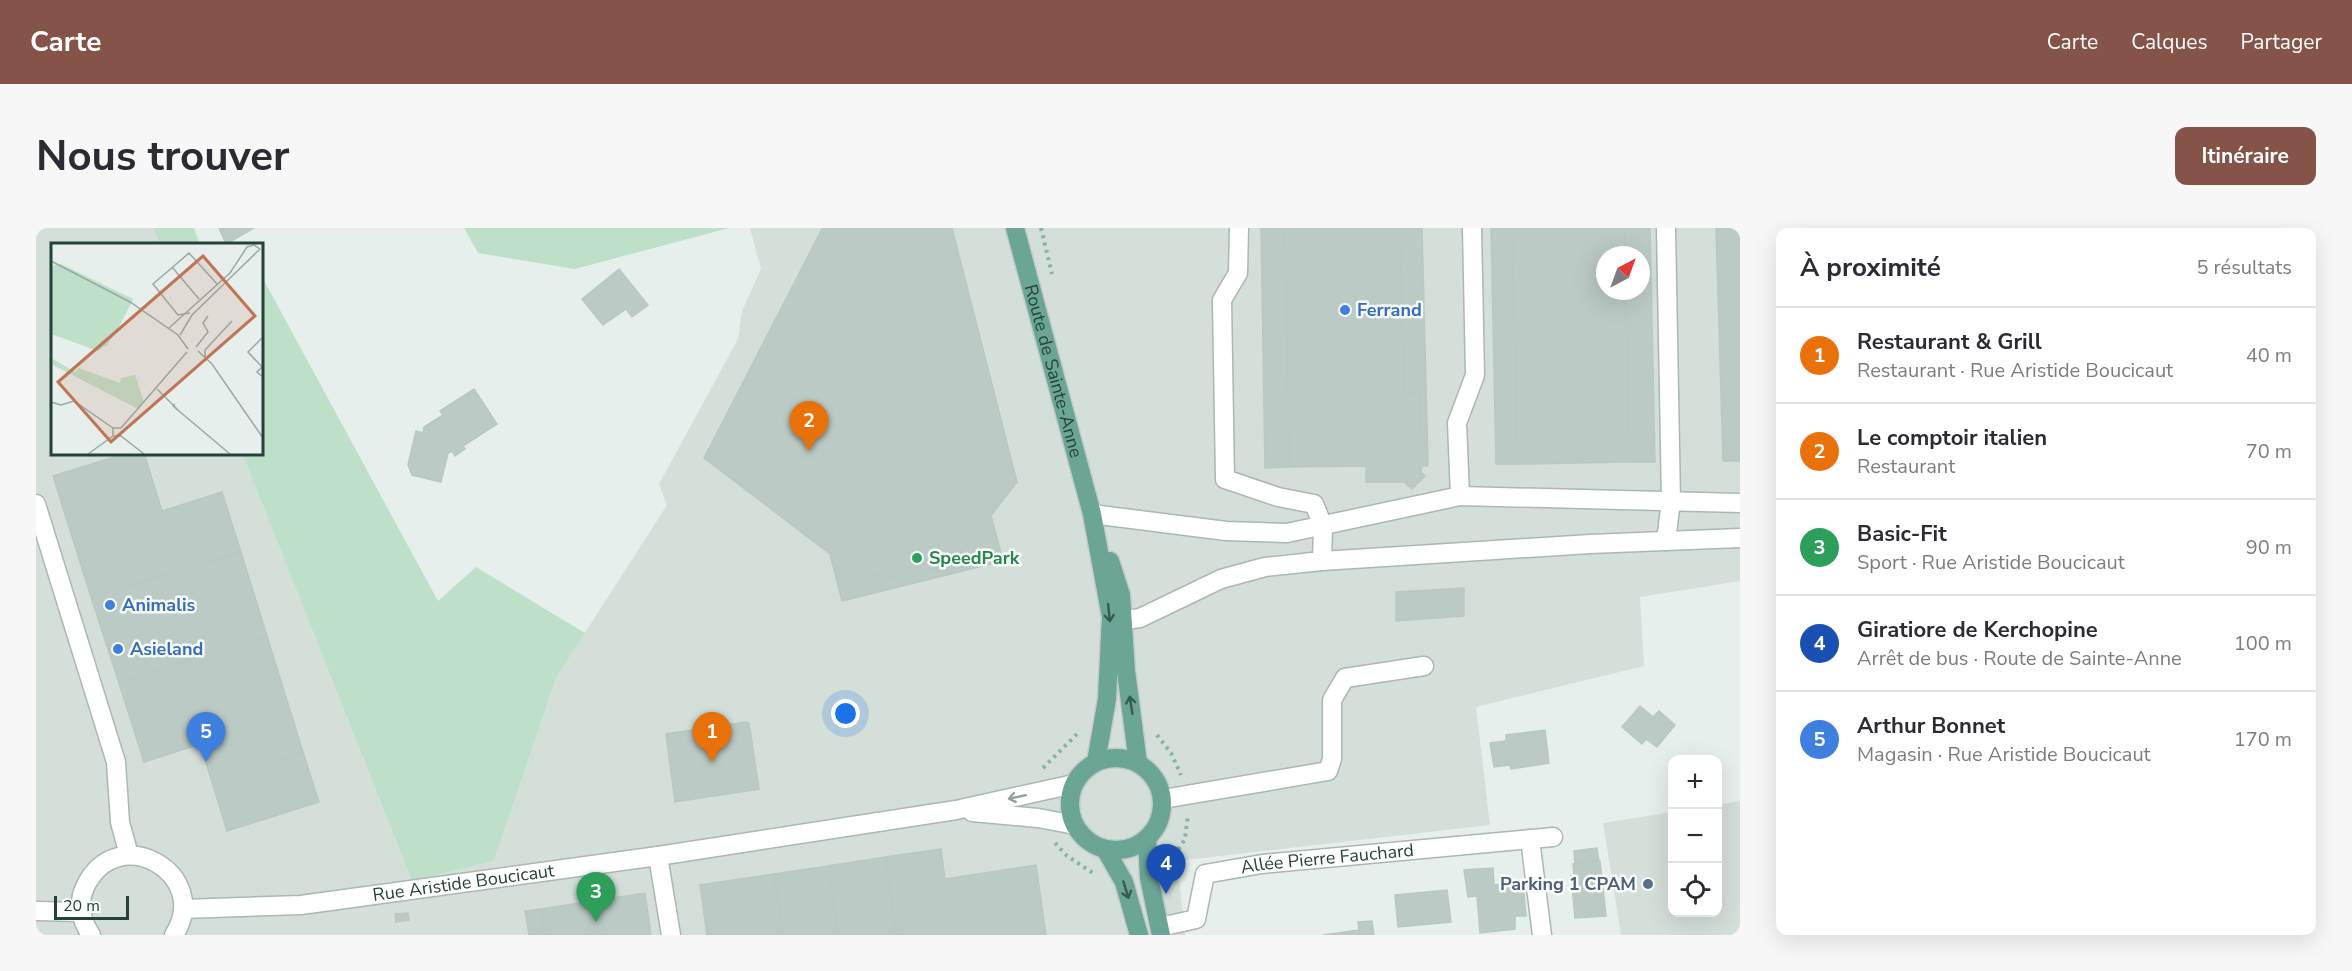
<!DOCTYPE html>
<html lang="fr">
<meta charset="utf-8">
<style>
:root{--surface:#fff;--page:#f7f7f7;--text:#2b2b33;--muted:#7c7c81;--line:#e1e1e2;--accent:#855347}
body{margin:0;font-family:"Nunito Sans",sans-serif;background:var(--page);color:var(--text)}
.controls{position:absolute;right:18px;bottom:18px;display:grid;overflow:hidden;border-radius:12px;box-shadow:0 6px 24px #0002}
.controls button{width:54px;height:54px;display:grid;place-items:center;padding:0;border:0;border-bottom:2px solid var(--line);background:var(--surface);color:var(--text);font:30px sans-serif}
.compass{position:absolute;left:1560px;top:18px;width:54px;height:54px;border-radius:50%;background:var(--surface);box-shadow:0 6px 24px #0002;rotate:41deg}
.scale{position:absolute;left:18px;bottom:15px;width:75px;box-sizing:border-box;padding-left:6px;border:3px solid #24423a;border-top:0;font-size:16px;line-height:21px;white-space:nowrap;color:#24423a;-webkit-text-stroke:4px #f7fbf9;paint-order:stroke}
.you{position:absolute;left:810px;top:486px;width:21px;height:21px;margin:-15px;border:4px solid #fff;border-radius:50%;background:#1a73e8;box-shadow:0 0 0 9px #1a73e833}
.badge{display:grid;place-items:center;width:39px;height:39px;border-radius:50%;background:var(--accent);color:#fff;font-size:20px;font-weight:700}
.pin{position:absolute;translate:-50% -50px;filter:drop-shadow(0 2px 3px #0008)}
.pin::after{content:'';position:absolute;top:32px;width:21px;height:18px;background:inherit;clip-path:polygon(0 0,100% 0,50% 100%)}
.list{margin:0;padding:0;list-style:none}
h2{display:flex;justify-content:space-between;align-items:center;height:78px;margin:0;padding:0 24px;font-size:26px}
h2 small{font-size:20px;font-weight:400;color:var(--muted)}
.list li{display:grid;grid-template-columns:39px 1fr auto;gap:18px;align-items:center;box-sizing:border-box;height:96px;padding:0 24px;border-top:2px solid var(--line)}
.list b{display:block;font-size:22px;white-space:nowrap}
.list p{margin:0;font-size:20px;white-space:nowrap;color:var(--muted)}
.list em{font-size:20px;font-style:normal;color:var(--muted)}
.icon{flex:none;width:33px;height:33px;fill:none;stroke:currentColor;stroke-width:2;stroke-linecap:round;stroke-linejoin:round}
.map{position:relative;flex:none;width:1704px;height:707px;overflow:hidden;border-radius:12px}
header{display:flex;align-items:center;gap:36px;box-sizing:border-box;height:84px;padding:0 30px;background:var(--accent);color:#fff}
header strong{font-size:28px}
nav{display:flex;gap:33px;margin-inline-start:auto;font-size:21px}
.intro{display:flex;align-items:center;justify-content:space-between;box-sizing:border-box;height:144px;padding:0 36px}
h1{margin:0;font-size:42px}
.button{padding:15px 27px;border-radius:12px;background:var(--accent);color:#fff;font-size:21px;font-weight:700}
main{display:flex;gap:36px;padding:0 36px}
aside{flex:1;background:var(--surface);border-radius:12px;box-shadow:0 6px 24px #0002}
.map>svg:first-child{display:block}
.built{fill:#d4dfda;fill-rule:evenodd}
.green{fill:#bfe0c8}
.building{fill:#bbcac4;stroke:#b8c9c2;stroke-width:1.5}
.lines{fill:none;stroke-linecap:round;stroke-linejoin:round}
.minor-casing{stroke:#a8b8b2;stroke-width:21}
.major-casing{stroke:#c2cac8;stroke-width:21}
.path{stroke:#86b3a5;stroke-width:4;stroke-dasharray:3 4.5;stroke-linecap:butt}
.minor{stroke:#fff;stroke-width:18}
.major{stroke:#6aa596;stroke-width:18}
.oneway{stroke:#365b51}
.oneway2{stroke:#92a09c}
.shop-dot{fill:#3f7fe0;stroke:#f7fbf9;stroke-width:2}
.leisure-dot{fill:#2e9e5b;stroke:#f7fbf9;stroke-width:2}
.service-dot{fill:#5c6f8a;stroke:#f7fbf9;stroke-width:2}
.labels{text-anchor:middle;stroke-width:5;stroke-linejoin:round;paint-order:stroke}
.shop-label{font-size:18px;font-weight:bold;fill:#366cbe;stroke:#f7fbf9;text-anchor:start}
.street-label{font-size:18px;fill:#24423a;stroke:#f7fbf9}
.leisure-label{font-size:18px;font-weight:bold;fill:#27864d;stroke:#f7fbf9;text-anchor:start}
.service-label{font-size:18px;font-weight:bold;fill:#4e5e75;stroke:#f7fbf9;text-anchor:end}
.inset-road{fill:none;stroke:#98aaa4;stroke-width:1.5}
.view{fill:#c07456;fill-opacity:0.15;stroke:#c07456;stroke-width:3}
.inset-edge{fill:none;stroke:#24423a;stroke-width:3}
</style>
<header>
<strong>Carte</strong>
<nav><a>Carte</a><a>Calques</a><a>Partager</a></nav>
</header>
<div class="intro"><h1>Nous trouver</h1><a class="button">Itinéraire</a></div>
<main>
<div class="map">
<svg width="1704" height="707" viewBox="0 0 1704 707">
<rect width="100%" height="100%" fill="#e6efeb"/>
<g class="built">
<path d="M0,0h117l7,16h-108v209h190l170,428 82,-20 62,-183 111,-173 -8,-21 79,-145 4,-28 19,-42 -11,-41h990v353l-100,16 4,69 -168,41 14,118 -313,36 8,74h-1149zM1569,27h36v36h-36z"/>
<polygon points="1704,573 1704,707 1585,707 1567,595 1636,584 1636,684 1682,684 1682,577"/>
</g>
<g class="green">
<polygon points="117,0 158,0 164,16 124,16"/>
<polygon points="428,0 693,0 539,41 442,25"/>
<polygon points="225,47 402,373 440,339 549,405 520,450 458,633 376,653 206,225 225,225"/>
</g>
<g class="building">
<polygon points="183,0 218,0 190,16"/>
<polygon points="916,0 981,254 933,316 913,334 880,348 840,348 806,335 668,230 786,1"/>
<polygon points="1225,0 1249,0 1253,239 1229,240"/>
<polygon points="1249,0 1364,0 1368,165 1384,165 1386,232 1391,232 1391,238 1386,238 1385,244 1389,248 1376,261 1368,254 1330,254 1330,238 1253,239"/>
<polygon points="1364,0 1386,0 1392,237 1391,237 1391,232 1386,232 1384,165 1368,165"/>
<polygon points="1455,0 1476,0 1482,236 1460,236"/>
<polygon points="1476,0 1589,0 1589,27 1569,27 1569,63 1590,63 1594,234 1482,236"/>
<polygon points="1589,0 1614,0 1619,234 1594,234 1590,63 1605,63 1605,27 1589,27"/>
<polygon points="1680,0 1704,0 1704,233 1687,233"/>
<polygon points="583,41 612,77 596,89 590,81 567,97 546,71"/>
<polygon points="438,161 461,196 427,218 429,221 419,228 416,223 412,225 405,254 376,247 372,237 380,203 387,205 388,199 407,187 404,183"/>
<polygon points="91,225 108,225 126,283 186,264 205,324 55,369 17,248"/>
<polygon points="955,287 967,333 806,373 794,326 825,344 847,349 880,348 903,339 922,327"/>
<polygon points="205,324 231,408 83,455 55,369"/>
<polygon points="1428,360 1428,388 1360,393 1360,364"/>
<polygon points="231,408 267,524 176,554 164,516 108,534 83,455"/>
<polygon points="1604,478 1617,489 1623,483 1639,497 1621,519 1610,511 1606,516 1586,499"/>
<polygon points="709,494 713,495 723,561 639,574 630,506"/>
<polygon points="1509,502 1513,535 1475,541 1474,537 1458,539 1454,515 1470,513 1470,507"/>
<polygon points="267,524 283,574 191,603 176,554"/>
<polygon points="1561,620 1563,633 1539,636 1538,623"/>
<polygon points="905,621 909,651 1000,637 1010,707 860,707 849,629"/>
<polygon points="849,629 860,707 802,707 792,638"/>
<polygon points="1564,633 1570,688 1539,690 1535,648 1538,648 1537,636"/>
<polygon points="792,638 802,707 747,707 738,646"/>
<polygon points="1457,640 1458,657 1487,655 1490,688 1479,688 1479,701 1444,705 1441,668 1432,669 1428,642"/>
<polygon points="738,646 747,707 671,707 664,657"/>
<polygon points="1411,662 1415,694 1362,699 1359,667"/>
<polygon points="609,665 615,707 508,707 505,681"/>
<polygon points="505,681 508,707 493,707 489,683"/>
<polygon points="372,685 373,692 360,694 359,686"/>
<polygon points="1336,693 1338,707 1287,707 1323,702 1322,694"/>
</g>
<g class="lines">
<defs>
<g id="minor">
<polyline points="1203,0 1202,45 1186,72 1189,251 1242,269 1278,276 1287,298 1286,333"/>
<polyline points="1630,0 1635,273 1630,313"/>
<polyline points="1424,268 1421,195 1439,147 1436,0"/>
<polyline points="0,276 80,534 84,594 93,627"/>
<polyline points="1056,286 1190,303 1251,305 1424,268 1704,275"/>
<polyline points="1089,392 1104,390 1185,351 1229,339 1286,333 1554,316 1704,310"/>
<polyline points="1127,571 1292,543 1296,531 1296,472 1309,450 1388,438"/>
<polyline points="936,584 1002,590 1039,597"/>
<polyline points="1494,611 1506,707"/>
<polyline points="622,628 635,707"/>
<path id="s1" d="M147,681l118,-4 357,-49 298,-46 118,-26"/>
<polyline points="0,683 44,684"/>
<path id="s2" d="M1124,699l36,-8 9,-45 57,-10 291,-27"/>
<path d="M55,707c-10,-15 -14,-31 -6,-48 32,-68 128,-13 89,48"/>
</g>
<g id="major">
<path id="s3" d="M979,0l77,286 19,103 -4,82 -11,63"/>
<polyline points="1074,333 1085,367 1090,443 1102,535"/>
<circle cx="1080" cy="576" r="46"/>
<polyline points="1111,611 1113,650 1125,707"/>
<polyline points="1069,621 1088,654 1103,707"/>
</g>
</defs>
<use href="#minor" class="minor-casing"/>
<use href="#major" class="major-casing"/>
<g class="path">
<polyline points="1005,0 1016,46"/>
<polyline points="1121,507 1135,525 1145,547"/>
<polyline points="1007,540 1044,503"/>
<polyline points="1019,615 1031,628 1060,647"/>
<polyline points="1134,634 1149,611 1152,587"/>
</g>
<use href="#minor" class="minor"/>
<use href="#major" class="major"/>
</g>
<defs><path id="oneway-shaft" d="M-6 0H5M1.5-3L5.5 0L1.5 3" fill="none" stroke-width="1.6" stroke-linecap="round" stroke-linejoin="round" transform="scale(1.5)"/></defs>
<g class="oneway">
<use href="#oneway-shaft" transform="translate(1073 385) rotate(84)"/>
<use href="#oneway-shaft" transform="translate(1095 477) rotate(-99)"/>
<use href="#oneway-shaft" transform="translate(1090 662) rotate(73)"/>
</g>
<use class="oneway2" href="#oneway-shaft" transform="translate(981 569) rotate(168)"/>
<g class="shop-dot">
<circle cx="1309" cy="82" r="6"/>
<circle cx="74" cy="377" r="6"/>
<circle cx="82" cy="421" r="6"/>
</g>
<circle class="leisure-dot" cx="881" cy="330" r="6"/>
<circle class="service-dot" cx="1612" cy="656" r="6"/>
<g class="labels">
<g class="shop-label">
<text x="1321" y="88">Ferrand</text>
<text x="86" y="383">Animalis</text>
<text x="94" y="427">Asieland</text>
</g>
<g class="street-label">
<text dy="6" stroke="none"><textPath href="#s3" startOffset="148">Route de Sainte-Anne</textPath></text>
<text dy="6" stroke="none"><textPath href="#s2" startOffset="206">Allée Pierre Fauchard</textPath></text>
<text dy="6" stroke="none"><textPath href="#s1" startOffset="282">Rue Aristide Boucicaut</textPath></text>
</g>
<g class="leisure-label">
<text x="893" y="336">SpeedPark</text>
</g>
<g class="service-label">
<text x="1600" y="662">Parking 1 CPAM</text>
</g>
</g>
<g transform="translate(15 15)">
<rect width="212" height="212" fill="#e6efeb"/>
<path d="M10,21l72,35 -15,30 -11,16 -9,6 -47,-17v-68zM0,115l24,14 4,-4 41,15 1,-5 14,-3 9,27 -6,7 -87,-45z" fill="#bfe0c8"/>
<path class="inset-road" d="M0,18l79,41 48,33 10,14M121,24l27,32M139,70l-12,2 -25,-31 36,-31 29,32M118,85l61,-55 17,-26 7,-2 6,4 -68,66 -12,20M212,94l-15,15 14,15 -5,5 6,5M145,104l12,-15 -5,-9 5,-7M147,108l14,13 51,74M154,115v-8l27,-29M106,146l22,22M0,159l10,3 13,-4 39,27M124,161l-2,2 57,48M70,185l66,-76M70,185h-8v8h8l23,18M37,211l25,-18"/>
<path class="view" d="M152,13l52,60 -144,126 -53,-60z"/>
<rect width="212" height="212" class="inset-edge"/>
</g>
</svg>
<div class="controls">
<button>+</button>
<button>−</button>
<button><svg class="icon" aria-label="locate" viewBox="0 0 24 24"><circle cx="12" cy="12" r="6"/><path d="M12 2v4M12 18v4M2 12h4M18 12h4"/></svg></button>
</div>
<svg class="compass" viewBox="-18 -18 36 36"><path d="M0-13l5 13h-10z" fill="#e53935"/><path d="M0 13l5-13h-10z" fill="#7c7c81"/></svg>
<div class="scale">20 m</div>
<div class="you"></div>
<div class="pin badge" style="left:676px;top:534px;background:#e8710a">1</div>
<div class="pin badge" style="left:773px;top:223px;background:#e8710a">2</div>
<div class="pin badge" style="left:560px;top:694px;background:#2e9e5b">3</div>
<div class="pin badge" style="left:1130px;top:666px;background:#1a4fb4">4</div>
<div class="pin badge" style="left:170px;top:534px;background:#3f7fe0">5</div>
</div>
<aside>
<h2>À proximité<small>5 résultats</small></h2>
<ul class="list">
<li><span class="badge" style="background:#e8710a">1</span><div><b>Restaurant &amp; Grill</b><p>Restaurant · Rue Aristide Boucicaut</p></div><em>40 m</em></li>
<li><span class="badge" style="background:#e8710a">2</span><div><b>Le comptoir italien</b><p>Restaurant</p></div><em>70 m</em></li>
<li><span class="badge" style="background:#2e9e5b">3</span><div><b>Basic-Fit</b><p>Sport · Rue Aristide Boucicaut</p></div><em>90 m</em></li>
<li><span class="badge" style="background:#1a4fb4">4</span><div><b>Giratiore de Kerchopine</b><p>Arrêt de bus · Route de Sainte-Anne</p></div><em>100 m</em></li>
<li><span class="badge" style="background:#3f7fe0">5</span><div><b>Arthur Bonnet</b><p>Magasin · Rue Aristide Boucicaut</p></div><em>170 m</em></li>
</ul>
</aside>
</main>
